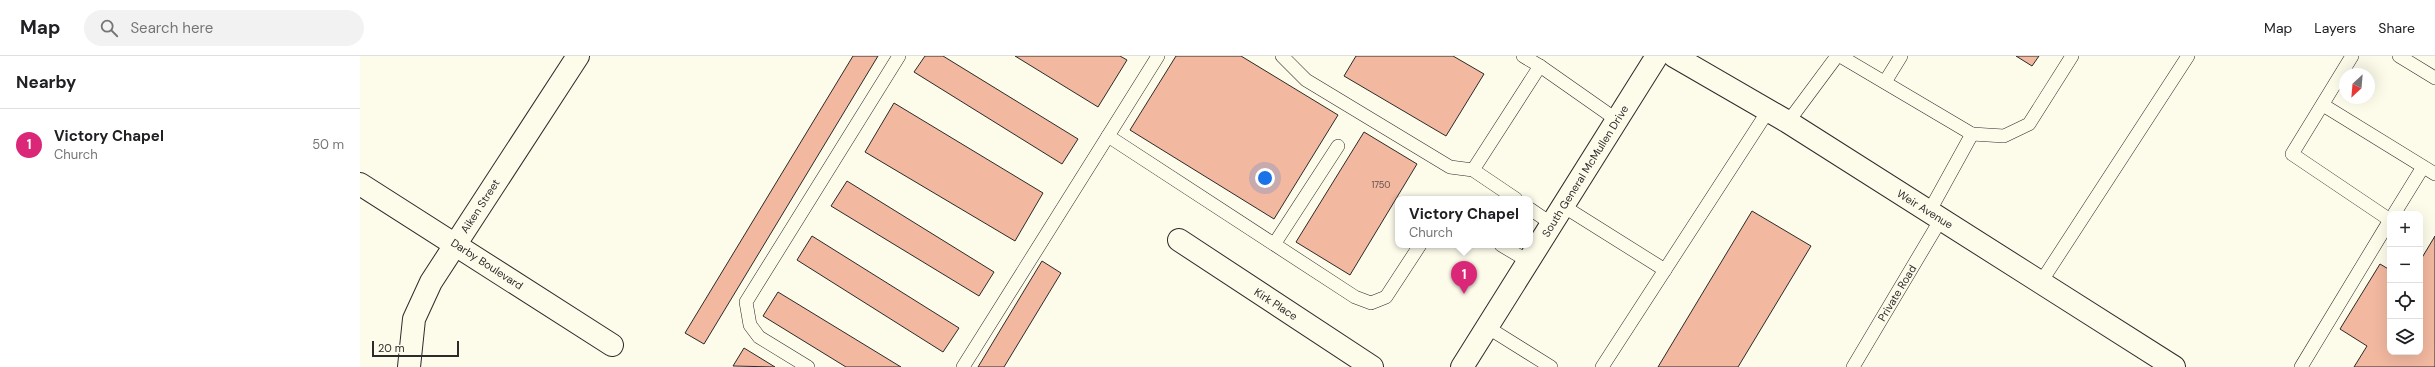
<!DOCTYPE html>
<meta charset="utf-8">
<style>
:root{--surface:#fff;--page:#f2f2f2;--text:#202124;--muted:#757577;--line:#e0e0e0;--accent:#db2777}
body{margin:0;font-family:"DM Sans",sans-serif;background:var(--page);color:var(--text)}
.controls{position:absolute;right:12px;bottom:12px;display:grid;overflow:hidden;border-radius:8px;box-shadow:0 4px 16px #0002}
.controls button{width:36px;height:36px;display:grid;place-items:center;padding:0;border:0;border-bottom:1px solid var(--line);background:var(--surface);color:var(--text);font:20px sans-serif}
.compass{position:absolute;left:1979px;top:12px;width:36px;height:36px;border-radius:50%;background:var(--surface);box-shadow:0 4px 16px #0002;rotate:206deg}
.scale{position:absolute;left:12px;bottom:10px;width:87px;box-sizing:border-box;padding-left:4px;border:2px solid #2b2b2b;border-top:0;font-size:11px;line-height:14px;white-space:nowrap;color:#2b2b2b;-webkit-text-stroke:3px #fdfbea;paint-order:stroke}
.you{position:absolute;left:905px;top:122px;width:14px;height:14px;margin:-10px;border:3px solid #fff;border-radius:50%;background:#1a73e8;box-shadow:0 0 0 6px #1a73e833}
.badge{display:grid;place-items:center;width:26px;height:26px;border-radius:50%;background:var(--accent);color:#fff;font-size:13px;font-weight:700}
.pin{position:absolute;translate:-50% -33px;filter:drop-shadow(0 1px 2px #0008)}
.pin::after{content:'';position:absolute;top:21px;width:14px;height:12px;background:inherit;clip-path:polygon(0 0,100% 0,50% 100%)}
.popup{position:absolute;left:1035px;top:140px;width:138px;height:52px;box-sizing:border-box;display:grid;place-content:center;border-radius:8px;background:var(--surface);filter:drop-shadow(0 1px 3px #0005);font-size:13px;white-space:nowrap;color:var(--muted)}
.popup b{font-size:15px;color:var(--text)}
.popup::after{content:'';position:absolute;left:50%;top:100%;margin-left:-8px;border:8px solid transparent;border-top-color:var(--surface)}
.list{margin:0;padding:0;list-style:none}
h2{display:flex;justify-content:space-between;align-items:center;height:52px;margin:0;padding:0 16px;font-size:17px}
h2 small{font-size:13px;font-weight:400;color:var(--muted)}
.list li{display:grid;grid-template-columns:26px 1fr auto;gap:12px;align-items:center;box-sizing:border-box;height:72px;padding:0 16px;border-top:1px solid var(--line)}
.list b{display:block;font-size:15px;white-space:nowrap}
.list p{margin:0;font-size:13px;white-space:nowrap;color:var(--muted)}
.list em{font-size:13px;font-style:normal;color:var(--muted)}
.icon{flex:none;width:22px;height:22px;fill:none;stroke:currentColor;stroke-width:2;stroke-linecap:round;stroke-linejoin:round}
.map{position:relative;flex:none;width:2075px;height:311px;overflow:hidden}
header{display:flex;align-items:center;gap:24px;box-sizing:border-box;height:56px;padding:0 20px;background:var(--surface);border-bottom:1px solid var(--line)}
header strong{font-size:19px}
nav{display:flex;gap:22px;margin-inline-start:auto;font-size:14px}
.search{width:280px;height:36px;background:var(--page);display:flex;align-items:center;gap:10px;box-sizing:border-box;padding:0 14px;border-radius:22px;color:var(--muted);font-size:15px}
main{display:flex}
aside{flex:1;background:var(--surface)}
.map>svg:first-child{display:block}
.building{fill:#f2b8a0;stroke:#2b2b2b}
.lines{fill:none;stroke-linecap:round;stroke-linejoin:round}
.lane-casing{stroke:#2b2b2b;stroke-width:14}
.street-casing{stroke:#2b2b2b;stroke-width:24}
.secondary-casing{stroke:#2b2b2b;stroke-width:24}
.lane{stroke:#fdfbea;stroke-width:13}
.street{stroke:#fdfbea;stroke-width:22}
.secondary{stroke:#fdfbea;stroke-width:22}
.labels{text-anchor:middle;stroke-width:3;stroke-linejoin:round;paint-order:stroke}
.number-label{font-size:9px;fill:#5d4e48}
.street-label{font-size:11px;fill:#2b2b2b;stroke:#fdfbea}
</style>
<header>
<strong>Map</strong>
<div class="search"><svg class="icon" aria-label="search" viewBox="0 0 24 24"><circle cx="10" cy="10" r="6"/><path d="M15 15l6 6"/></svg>Search here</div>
<nav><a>Map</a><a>Layers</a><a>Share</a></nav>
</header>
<main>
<aside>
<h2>Nearby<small></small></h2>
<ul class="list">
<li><span class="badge">1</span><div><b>Victory Chapel</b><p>Church</p></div><em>50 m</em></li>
</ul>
</aside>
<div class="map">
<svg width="2075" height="311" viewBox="0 0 2075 311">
<rect width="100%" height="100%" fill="#fdfbea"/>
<g class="building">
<polygon points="493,0 518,0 344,288 325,277"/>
<polygon points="565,0 583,0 718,83 702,108 554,16"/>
<polygon points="655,0 760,0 767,4 738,51"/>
<polygon points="816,0 881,0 978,59 914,163 770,74"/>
<polygon points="996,0 1093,0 1124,18 1086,80 984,20"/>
<polygon points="1656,0 1679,0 1672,10"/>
<polygon points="534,47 683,137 655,185 505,96"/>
<polygon points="1004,76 1057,108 990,219 936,186"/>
<polygon points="487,125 634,216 619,240 471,150"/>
<polygon points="1392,155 1451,190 1378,311 1298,311"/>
<polygon points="452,180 599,272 583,296 437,204"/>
<polygon points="2075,180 2075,311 1994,311 2007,290 1980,273 2020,208 2030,214 2030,296 2060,296 2060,205"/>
<polygon points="682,205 701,217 644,311 618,311"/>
<polygon points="418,236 541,311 486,311 403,260"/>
<polygon points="384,292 415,311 373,310"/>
</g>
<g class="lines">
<defs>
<g id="lane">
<polyline points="798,0 748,80 995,241 1011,247 1026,241 1060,189"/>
<polyline points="922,0 946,24 1090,111 1113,114 1156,143"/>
<polyline points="1163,0 1180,10"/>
<polyline points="1480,0 1612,78 1569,156"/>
<polyline points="1992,0 1932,98 2030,164"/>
<polyline points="2039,0 2075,22"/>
<polyline points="1525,26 1541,0"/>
<polyline points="1963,49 2075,118"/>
<polyline points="1428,66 1477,0"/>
<polyline points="1612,78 1644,80 1669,68 1712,0"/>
<polyline points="1113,114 1180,10 1257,64"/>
<polyline points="1203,150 1305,214"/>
<polyline points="1170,153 1192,168"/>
<polyline points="2034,158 2063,111"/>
<polyline points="915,187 978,90"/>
<polyline points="1141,189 1168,205"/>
<polyline points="1681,226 1828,0"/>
<polyline points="1127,271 1191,311"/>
<polyline points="448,311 399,281 390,269 386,246 539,0"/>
<polyline points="603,311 748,80"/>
<polyline points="1242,311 1408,55"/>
<polyline points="1493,311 1581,163"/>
<polyline points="1941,311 2030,164"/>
</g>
<g id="street">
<polyline points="1314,0 1428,66 1814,311"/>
<polyline points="0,128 252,289"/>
<polyline points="819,184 1012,311"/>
<polyline points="49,311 54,263 71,226 218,0"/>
</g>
<polyline id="secondary" points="1102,311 1297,0"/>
</defs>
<use href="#lane" class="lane-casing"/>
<use href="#street" class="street-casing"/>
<use href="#secondary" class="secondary-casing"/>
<use href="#lane" class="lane"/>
<use href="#street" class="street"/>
<use href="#secondary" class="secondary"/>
</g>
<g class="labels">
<g class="number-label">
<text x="1021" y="132">1750</text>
</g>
<g class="street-label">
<text transform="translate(1225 115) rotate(-58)" y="4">South General McMullen Drive</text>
<text transform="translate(120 150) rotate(-57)" y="4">Aiken Street</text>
<text transform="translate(1565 153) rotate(32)" y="4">Weir Avenue</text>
<text transform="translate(127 208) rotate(33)" y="4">Darby Boulevard</text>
<text transform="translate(1537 237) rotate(-59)" y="4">Private Road</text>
<text transform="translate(916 248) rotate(33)" y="4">Kirk Place</text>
</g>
</g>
</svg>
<div class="controls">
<button>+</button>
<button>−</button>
<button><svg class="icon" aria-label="locate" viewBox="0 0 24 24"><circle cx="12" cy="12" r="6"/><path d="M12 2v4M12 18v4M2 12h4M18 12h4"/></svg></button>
<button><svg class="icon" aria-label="layers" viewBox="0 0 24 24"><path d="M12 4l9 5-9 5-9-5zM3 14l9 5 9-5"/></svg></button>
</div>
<svg class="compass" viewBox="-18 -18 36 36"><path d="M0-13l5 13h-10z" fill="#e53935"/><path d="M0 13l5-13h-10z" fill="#757577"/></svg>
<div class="scale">20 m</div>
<div class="you"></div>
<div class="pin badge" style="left:1104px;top:238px">1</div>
<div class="popup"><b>Victory Chapel</b>Church</div>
</div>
</main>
